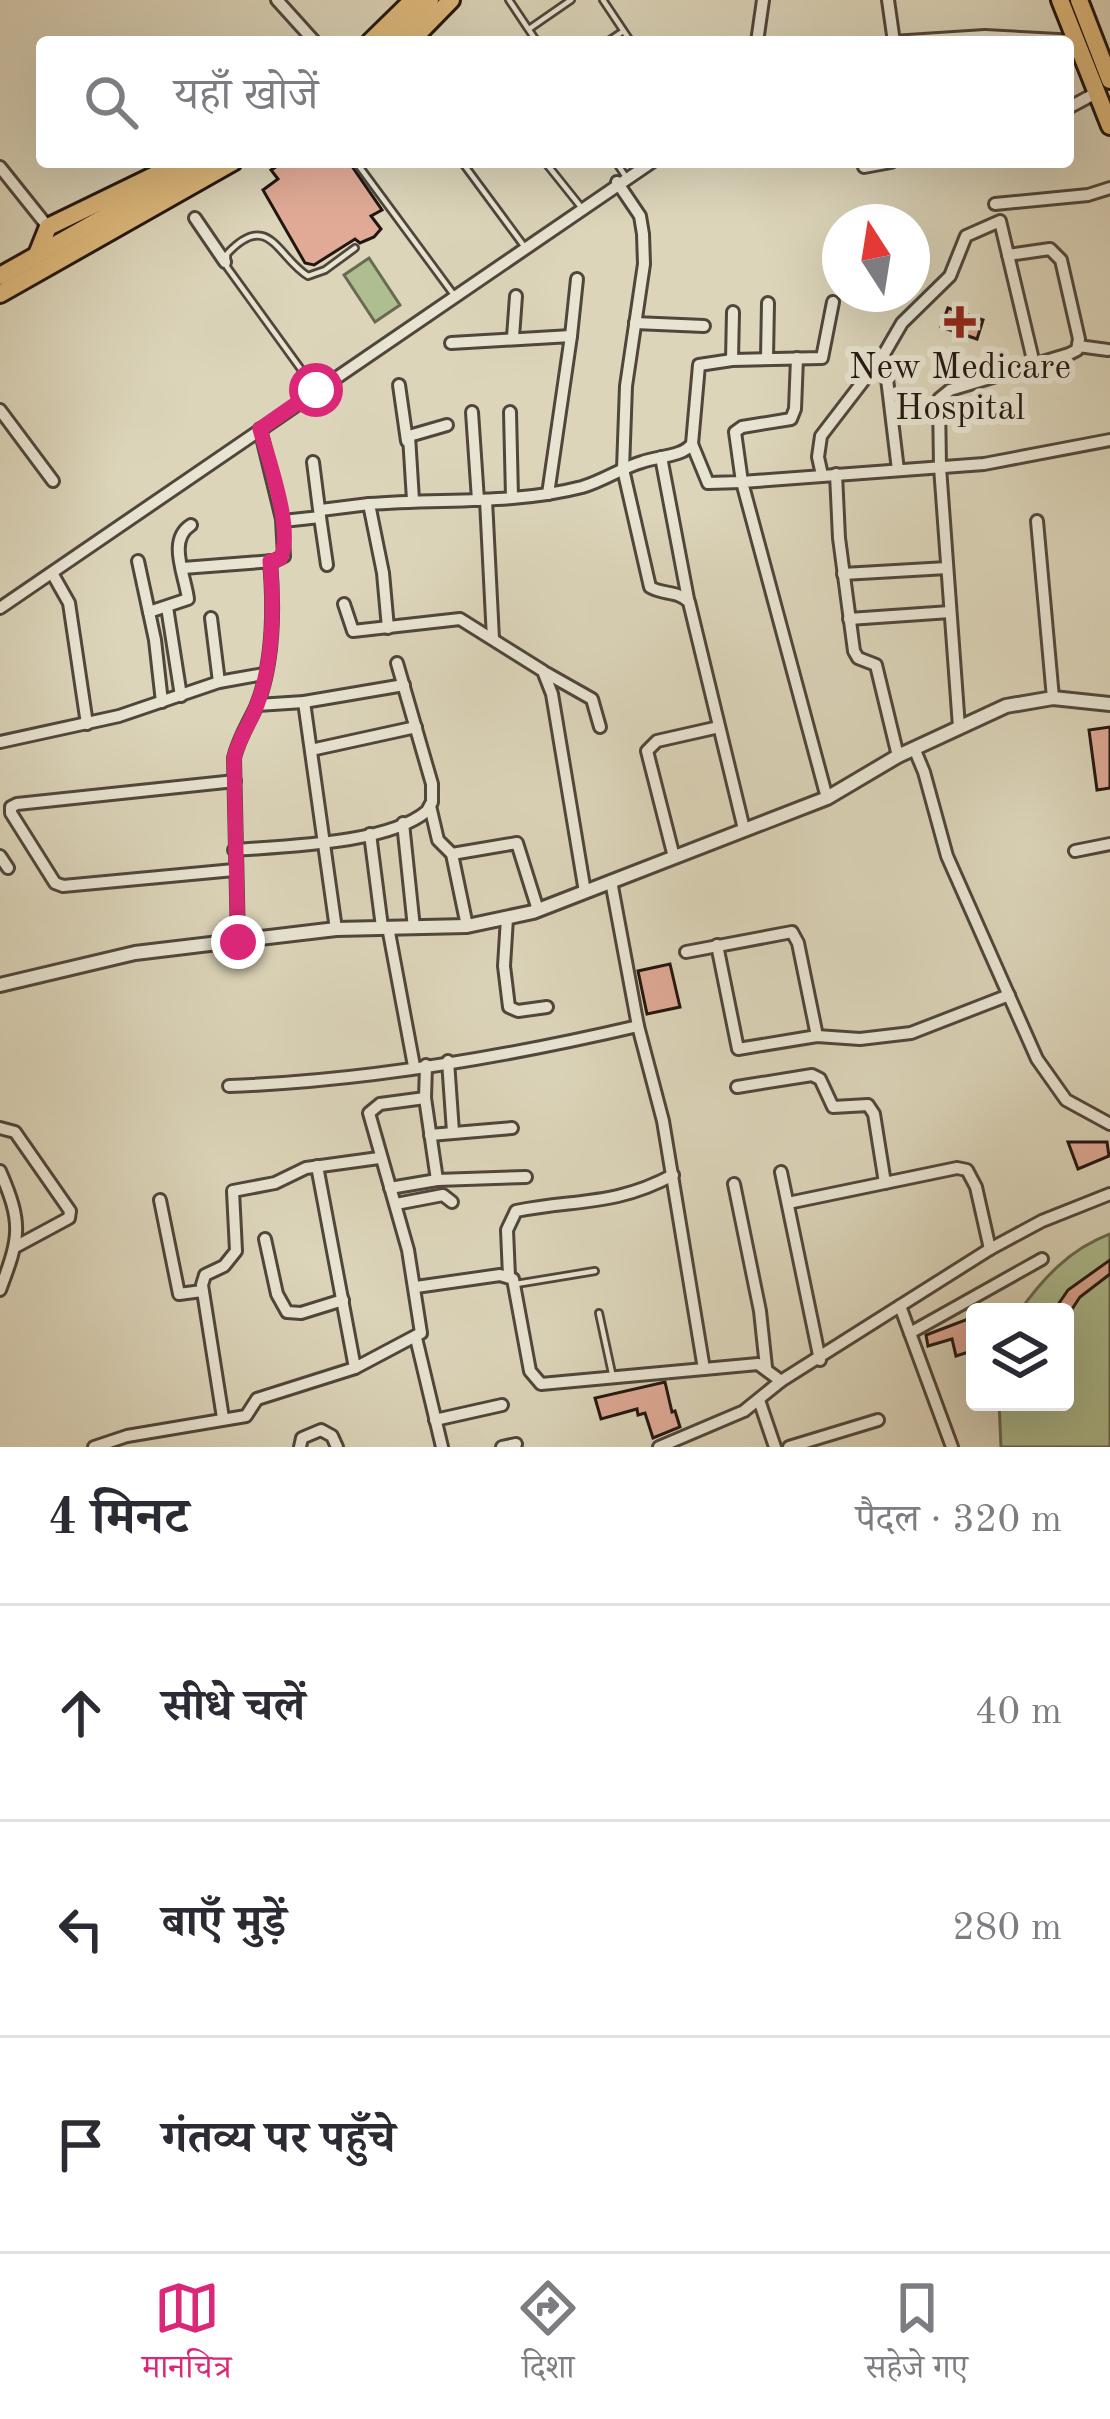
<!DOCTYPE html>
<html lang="hi">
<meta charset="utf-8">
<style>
:root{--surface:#fff;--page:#f7f7f7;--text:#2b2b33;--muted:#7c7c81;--line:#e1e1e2;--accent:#db2777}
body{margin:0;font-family:"Old Standard TT","Noto Serif Devanagari",serif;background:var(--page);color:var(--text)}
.controls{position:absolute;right:36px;bottom:36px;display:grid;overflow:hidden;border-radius:12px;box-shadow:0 12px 48px #0002}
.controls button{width:108px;height:108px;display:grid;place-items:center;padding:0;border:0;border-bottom:3px solid var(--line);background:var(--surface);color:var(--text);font:60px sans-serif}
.compass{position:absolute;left:822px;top:204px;width:108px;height:108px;border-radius:50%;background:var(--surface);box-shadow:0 12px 48px #0002;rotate:348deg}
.stop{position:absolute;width:36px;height:36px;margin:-27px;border:9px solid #db2777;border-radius:50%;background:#fff}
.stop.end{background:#db2777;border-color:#fff;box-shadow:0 3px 12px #0008}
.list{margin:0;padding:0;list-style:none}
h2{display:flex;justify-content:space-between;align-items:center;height:156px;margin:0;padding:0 48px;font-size:51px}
h2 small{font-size:39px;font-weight:400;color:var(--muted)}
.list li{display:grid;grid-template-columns:78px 1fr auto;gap:36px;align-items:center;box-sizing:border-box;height:216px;padding:0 48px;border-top:3px solid var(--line)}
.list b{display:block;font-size:45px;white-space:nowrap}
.list em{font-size:39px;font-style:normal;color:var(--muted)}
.icon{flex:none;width:66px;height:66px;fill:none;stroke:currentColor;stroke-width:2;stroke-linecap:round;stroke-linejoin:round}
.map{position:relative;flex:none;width:1110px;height:1447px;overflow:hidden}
.search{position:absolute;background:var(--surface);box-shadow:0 12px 48px #0002;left:36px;right:36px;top:36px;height:132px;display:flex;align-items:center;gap:30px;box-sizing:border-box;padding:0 42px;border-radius:12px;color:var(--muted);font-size:45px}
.sheet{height:804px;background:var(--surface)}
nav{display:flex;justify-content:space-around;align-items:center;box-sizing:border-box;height:168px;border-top:3px solid var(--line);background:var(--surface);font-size:33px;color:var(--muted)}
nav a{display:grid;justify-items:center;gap:6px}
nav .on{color:var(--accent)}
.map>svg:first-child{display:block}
.green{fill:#aebe91;stroke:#686a51;stroke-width:3}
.building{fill:#e0aa96;stroke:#221611;stroke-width:3}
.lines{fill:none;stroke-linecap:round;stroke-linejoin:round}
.service-casing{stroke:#50463b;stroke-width:10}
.minor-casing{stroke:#50463b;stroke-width:16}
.tertiary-casing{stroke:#50463b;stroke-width:18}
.primary-casing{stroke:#221611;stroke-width:22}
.trunk-casing{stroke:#221611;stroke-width:22}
.service{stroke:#e8e4d2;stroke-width:4.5}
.minor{stroke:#e8e4d2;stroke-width:10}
.tertiary{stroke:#e8e4d2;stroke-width:12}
.primary{stroke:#deba7d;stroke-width:16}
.trunk{stroke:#deba7d;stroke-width:16}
.route{stroke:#db2777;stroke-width:15}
.poi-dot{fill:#8f2418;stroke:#e8e4d2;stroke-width:4.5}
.labels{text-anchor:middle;stroke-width:12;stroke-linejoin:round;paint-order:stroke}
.poi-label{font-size:36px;fill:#221611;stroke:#e8e4d2}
</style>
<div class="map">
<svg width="1110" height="1447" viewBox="0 0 1110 1447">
<rect width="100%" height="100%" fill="#dcd5ba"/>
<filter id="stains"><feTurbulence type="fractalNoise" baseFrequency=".00167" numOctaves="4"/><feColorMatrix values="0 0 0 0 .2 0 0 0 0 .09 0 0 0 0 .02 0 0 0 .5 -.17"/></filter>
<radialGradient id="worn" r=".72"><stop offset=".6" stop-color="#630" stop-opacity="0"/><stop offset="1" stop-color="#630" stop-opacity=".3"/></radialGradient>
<g class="green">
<polygon points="369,258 400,305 375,322 344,275"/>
<path d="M1110,1234v213h-109l-2,-45h66v-90h-46c24,-34 51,-63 91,-78z"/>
</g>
<g class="building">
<polygon points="284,162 349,162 382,210 371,216 381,229 374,237 360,243 355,239 314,265 305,263 263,190 278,179 271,170"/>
<polygon points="948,308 983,320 977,339 941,327"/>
<polygon points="1110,727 1110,788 1097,790 1089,730"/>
<polygon points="670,964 680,1007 647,1014 638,971"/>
<polygon points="1068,1142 1107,1142 1109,1156 1078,1169"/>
<polygon points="1110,1260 1110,1274 1080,1297 1070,1312 1053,1312 1068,1290"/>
<polygon points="968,1319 975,1350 956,1356 952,1339 928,1346 926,1335"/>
<polygon points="665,1382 672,1412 675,1411 680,1427 653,1438 645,1413 638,1415 637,1409 601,1419 595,1398"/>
</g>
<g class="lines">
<defs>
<g id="service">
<polyline points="509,0 537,42"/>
<polyline points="603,0 631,42"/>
<polyline points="529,29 571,0"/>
<polyline points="452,41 452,42"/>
<polyline points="607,42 622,32"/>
<polyline points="356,162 454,295"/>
<polyline points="462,162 524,246"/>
<polyline points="545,162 581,207"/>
<polyline points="616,162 626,177"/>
<path d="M316,390l-89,-123v-13c42,-45 51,4 81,22l17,-6 30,-22"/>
<polyline points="516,1284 595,1271"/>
<polyline points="599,1313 613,1378"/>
</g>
<g id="minor">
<polyline points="277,0 315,42"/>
<polyline points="888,0 894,42"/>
<polyline points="757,42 763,0"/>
<polyline points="892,42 985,36 1077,41"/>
<polyline points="1068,108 1096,93"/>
<polyline points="0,167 48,227"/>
<polyline points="864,167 891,162"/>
<path d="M617,182l23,34 3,18 1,30 -18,122 -3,83 27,118c13,8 27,3 39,15l55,227"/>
<polyline points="995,204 1088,195 1110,188"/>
<polyline points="195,218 225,262"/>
<polyline points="635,323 704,326"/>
<polyline points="571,336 577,279"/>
<polyline points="513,337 516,296"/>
<polyline points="451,343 571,336 548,494"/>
<polyline points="1078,346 1108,350"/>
<polyline points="767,358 768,303"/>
<polyline points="732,360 733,312"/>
<polyline points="399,385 407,441"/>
<polyline points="0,410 53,481"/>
<polyline points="472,412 478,500"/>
<polyline points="510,412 512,497"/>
<polyline points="692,444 708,483 742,482 735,432 742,427 791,419 795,409 797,358"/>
<polyline points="661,457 688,599"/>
<polyline points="898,470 884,354 902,323 950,276 966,236 1000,221 1034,364"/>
<polyline points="836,474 839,538 854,651 858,658 876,665 898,756"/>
<polyline points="822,475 818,457 821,436 884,354"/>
<polyline points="413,500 409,436 447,425"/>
<polyline points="486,500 493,639"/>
<polyline points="321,510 369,504"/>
<polyline points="320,517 327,565"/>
<polyline points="283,521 320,517 313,462"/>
<polyline points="1037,521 1053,698"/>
<polyline points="138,561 155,640 162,702"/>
<polyline points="183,568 274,561 284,556 282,519 260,429"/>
<polyline points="52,573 69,603 87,724"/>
<polyline points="843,574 947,568"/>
<polyline points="344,604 353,631 460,619 543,671 552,694 585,892"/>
<polyline points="167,607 181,696"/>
<polyline points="0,608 652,162"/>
<path d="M149,612l39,-13c-3,-24 -21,-59 3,-74"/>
<polyline points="211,618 219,682"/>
<polyline points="849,619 950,612"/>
<path d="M388,628l-5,-55 -14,-69c71,-6 143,1 213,-17 21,-6 39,-19 60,-25 16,-6 40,-5 50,-18l7,-79 33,-5 90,-2 11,-56"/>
<polyline points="546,673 592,699 600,727"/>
<polyline points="304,702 336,929"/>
<polyline points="257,705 304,702 404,685"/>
<polyline points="959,727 940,467 939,399 950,390 1069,354 1077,350 1079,339 1061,260 1050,249 1008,255"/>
<polyline points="0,742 119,716 219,682 264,674"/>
<polyline points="914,748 924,772 947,856 1037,1059 1066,1100 1110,1124"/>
<polyline points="311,750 416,727"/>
<polyline points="827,798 742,482 984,464 1110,440"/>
<polyline points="430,806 438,840 452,854 467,926"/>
<polyline points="403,823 414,928"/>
<polyline points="370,834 382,927"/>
<path d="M234,850c51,-4 154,-6 193,-39l5,-9v-18l-35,-121"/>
<polyline points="1075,851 1110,844"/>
<polyline points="452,854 517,843 538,910"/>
<polyline points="0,856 8,868"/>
<polyline points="674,857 647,751 657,741 719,727"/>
<polyline points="234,870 63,886 55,883 11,813 11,807 17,804 235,781"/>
<polyline points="611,881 638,1026 663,1121 704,1369 758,1364 781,1381"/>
<polyline points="507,918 504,966 509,1007 518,1011 547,1007"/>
<polyline points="388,927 414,1066"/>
<path d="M238,942l-4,-184c5,-21 15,-35 23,-53 17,-44 17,-98 13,-144"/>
<polyline points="717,945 738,1049 817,1036 860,1039 911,1033 1009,995"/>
<polyline points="686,952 792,932 798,943 817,1036"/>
<polyline points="448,1061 453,1132"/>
<polyline points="426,1065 425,1098 437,1180"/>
<path d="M229,1086c137,-5 276,-29 409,-60"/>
<polyline points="737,1087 812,1075 820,1079 833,1107 868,1105 874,1114 885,1183"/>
<polyline points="0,1128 15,1132 70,1211 69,1218 17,1246"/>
<polyline points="430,1135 512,1128"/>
<polyline points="317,1166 355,1368 421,1333 408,1250 369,1113 380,1104 425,1098"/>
<path d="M0,1171c23,53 20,66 0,119"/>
<polyline points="781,1172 820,1360"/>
<polyline points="734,1184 760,1311 766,1367"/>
<polyline points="390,1188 437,1180 526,1177"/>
<polyline points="160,1200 179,1294 202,1291"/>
<polyline points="788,1203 957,1168 967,1170 976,1187 990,1249"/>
<polyline points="396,1204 443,1195 452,1202"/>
<polyline points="265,1239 277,1294 287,1312 301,1313 343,1300"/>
<path d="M509,1276l-2,-46 9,-19c61,-12 99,-5 157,-36"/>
<polyline points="416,1287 500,1275 513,1279 530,1371 541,1384 704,1369"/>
<polyline points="900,1306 952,1447"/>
<polyline points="910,1333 1042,1259"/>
<polyline points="416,1338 442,1447"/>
<polyline points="759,1400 775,1447"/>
<polyline points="223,1418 202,1285 205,1275 224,1266 236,1251 233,1191 275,1183 306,1168 379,1158"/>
<polyline points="435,1420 502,1405"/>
<polyline points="94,1447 127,1436 246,1416 257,1399 355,1368"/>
<polyline points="300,1447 302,1438 321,1430 332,1436 337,1447"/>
<polyline points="502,1447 516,1444"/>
<polyline points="659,1447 744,1411 781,1381 990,1249 1042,1221 1110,1194"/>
<polyline points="789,1447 878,1420"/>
</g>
<polyline id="tertiary" points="0,985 135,953 336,929 467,926 533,912 827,798 898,756 1006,706 1053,698 1110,704"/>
<g id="primary">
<polyline points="1060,0 1110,126"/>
<polyline points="1079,0 1110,80"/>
<polyline points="370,42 413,0"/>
<polyline points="38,252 48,227 182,162"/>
</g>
<g id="trunk">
<polyline points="389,42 430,0"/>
<polyline points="410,42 451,0"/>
<polyline points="0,276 202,162"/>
<polyline points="0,294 233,162"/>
</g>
</defs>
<use href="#service" class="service-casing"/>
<use href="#minor" class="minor-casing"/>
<use href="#tertiary" class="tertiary-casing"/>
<use href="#primary" class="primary-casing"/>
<use href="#trunk" class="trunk-casing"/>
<use href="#service" class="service"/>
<use href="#minor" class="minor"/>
<use href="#tertiary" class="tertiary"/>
<use href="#primary" class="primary"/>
<use href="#trunk" class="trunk"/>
</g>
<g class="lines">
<path class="route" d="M238,942l-4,-184c5,-21 16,-34 23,-53 17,-44 17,-98 13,-144l10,-2c15,-26 -12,-100 -20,-130l56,-39"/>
</g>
<path class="poi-dot" d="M954 304h12v12h12v12h-12v12h-12v-12h-12v-12h12z"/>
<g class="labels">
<g class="poi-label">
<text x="960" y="378">New Medicare<tspan x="960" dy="41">Hospital</tspan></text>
</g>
</g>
<rect width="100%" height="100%" filter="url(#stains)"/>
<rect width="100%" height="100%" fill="url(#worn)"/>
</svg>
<div class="controls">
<button><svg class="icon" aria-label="layers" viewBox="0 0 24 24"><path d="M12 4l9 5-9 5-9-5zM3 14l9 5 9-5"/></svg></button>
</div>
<svg class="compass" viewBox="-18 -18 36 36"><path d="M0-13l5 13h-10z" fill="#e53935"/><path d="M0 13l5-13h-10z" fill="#7c7c81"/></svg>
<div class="stop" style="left:316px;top:390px"></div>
<div class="stop end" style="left:238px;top:942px"></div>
<div class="search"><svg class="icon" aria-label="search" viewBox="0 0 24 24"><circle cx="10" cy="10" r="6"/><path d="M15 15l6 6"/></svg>यहाँ खोजें</div>
</div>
<section class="sheet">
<h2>4 मिनट<small>पैदल · 320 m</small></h2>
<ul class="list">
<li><svg class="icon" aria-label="ahead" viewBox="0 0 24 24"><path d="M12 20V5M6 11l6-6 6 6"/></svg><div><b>सीधे चलें</b></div><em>40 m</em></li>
<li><svg class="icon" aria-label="left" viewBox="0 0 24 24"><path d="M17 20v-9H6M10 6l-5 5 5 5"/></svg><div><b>बाएँ मुड़ें</b></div><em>280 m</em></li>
<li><svg class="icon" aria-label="arrive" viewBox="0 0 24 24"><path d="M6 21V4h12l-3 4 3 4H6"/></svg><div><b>गंतव्य पर पहुँचे</b></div></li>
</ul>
</section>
<nav>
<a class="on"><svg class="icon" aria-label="map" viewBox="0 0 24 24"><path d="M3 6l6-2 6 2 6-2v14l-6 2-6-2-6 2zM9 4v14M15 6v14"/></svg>मानचित्र</a>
<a><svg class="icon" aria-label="directions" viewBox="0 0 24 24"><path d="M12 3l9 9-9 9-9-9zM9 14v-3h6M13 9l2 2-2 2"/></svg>दिशा</a>
<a><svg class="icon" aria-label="saved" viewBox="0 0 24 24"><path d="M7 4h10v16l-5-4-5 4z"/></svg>सहेजे गए</a>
</nav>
